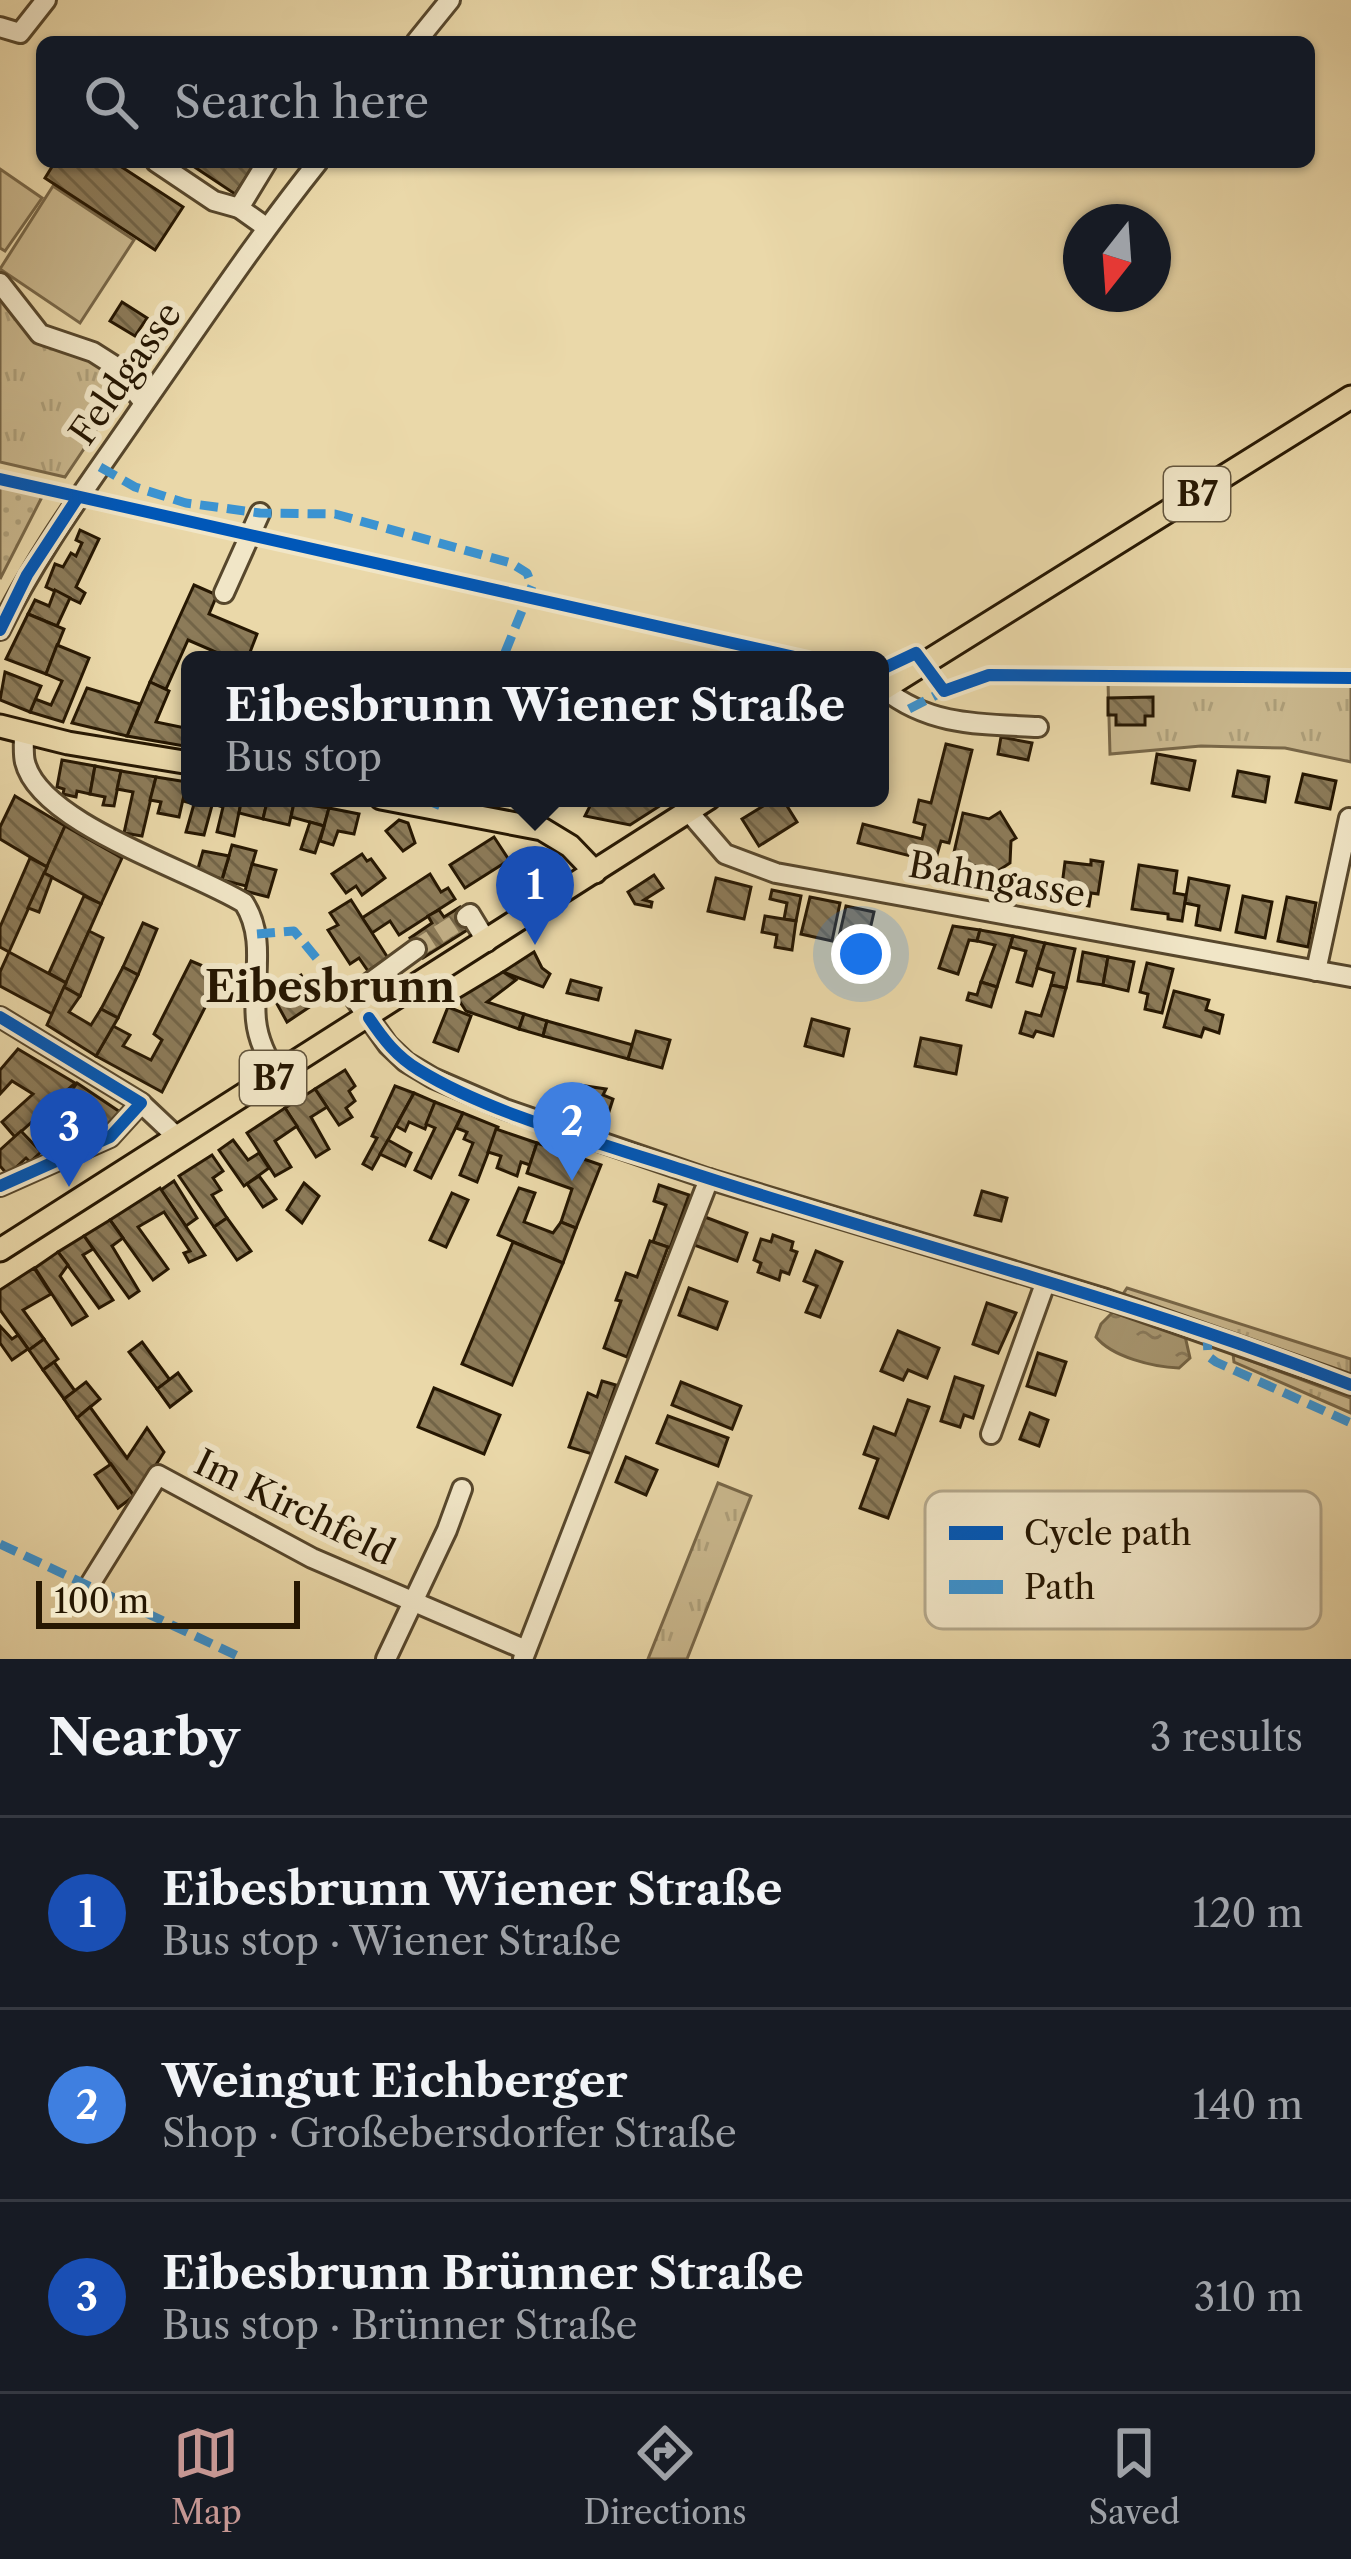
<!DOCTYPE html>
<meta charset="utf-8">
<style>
:root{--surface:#171b24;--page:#242831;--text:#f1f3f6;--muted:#9ea1a6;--line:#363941;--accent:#c59692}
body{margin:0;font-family:"Libre Caslon Text",serif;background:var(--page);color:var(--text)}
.compass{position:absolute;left:1063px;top:204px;width:108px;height:108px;border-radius:50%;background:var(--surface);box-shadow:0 3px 9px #0004;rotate:197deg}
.scale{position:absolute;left:36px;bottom:30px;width:264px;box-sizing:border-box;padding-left:12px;border:6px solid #261702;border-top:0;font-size:33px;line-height:42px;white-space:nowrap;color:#261702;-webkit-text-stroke:9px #f1e6c7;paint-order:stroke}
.you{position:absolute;left:861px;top:954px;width:42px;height:42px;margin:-30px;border:9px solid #fff;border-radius:50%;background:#1a73e8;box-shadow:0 0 0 18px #1a73e833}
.badge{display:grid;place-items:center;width:78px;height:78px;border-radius:50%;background:var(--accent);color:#fff;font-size:39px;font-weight:700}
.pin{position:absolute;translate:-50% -99px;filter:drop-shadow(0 3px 6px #0008)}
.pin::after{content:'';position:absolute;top:63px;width:42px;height:36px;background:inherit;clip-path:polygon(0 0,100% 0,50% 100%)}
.popup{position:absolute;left:181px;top:651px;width:708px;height:156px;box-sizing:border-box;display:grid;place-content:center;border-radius:18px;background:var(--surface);filter:drop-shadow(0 3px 9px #0005);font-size:39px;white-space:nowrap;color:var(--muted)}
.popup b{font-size:45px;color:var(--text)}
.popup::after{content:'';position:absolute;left:50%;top:100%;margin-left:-24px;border:24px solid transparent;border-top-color:var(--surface)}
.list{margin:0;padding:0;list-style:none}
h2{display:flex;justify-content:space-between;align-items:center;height:156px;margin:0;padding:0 48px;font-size:51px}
h2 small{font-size:39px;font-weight:400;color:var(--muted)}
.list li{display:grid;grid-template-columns:78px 1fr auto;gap:36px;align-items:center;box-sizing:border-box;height:192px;padding:0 48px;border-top:3px solid var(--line)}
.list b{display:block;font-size:45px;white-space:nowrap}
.list p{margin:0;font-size:39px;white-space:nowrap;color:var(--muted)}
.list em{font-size:39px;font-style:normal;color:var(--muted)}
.icon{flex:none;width:66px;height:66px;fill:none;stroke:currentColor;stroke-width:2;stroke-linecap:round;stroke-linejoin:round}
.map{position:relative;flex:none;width:1351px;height:1659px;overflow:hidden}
.search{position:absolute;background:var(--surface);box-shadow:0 3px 9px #0004;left:36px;right:36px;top:36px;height:132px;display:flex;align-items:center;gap:30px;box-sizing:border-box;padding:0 42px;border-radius:18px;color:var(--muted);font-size:45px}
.sheet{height:732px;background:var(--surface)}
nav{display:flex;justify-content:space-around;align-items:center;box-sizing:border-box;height:168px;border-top:3px solid var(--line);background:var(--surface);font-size:33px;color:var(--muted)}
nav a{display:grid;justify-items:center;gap:6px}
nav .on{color:var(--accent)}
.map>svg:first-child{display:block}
.grass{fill:url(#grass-tufts);stroke:#786748;stroke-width:3}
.park{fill:url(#park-dots);stroke:#786748;stroke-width:3}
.pitch{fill:#c9b78d;stroke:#786748;stroke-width:3}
.water{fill:url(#water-ripples);stroke:#736344;stroke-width:3}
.building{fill:url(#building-back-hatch);stroke:#261702;stroke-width:3}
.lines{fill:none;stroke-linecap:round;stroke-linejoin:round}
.minor-tunnel{stroke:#c3b188;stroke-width:18;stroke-dasharray:18 9;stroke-linecap:butt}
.minor-casing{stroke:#57472c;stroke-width:24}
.major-casing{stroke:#261702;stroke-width:27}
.minor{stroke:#f1e6c7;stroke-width:18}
.major{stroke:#ead8a9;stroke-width:21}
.quiet{stroke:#3b93d1;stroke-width:9;stroke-dasharray:18 9;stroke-linecap:butt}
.cycleway-casing{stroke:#f1e6c7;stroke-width:20}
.cycleway{stroke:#0057b8;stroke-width:12}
.labels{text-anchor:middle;stroke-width:12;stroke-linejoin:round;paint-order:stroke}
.shield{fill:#f1e6c7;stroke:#63553d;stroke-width:3}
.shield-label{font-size:33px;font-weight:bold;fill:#261702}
.street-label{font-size:36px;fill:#261702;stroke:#f1e6c7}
.quarter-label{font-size:42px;font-weight:bold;fill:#261702;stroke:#f1e6c7}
.key{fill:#f1e6c7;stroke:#b4a88c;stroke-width:3}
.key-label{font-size:33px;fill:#261702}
</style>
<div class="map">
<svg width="1351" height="1659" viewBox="0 0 1351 1659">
<defs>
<pattern id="grass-tufts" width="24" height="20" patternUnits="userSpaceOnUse" patternTransform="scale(3)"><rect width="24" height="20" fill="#c9b78d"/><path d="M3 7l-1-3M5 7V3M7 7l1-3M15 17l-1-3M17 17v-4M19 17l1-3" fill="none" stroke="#ac9d78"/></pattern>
<pattern id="park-dots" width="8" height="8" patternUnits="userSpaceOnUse" patternTransform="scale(3)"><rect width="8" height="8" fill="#c9b78d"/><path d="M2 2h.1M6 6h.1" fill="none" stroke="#ac9d78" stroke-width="1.8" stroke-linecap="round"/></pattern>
<pattern id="water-ripples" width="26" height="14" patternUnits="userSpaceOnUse" patternTransform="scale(3)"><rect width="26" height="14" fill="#a79670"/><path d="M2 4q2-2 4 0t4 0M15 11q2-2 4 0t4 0" fill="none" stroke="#88795a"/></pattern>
<pattern id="building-back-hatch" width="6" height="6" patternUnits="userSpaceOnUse" patternTransform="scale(3)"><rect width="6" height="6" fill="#8c7b59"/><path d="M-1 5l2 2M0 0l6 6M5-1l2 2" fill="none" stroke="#726447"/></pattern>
</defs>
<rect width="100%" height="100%" fill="#ead8a9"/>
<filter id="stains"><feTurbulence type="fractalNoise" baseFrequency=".00167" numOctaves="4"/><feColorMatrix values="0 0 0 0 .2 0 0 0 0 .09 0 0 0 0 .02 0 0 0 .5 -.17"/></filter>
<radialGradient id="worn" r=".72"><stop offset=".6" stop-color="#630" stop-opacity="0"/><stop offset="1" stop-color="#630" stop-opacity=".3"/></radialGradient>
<g class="grass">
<polygon points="0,296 42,344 86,356 127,385 65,477 0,462"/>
<polygon points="1108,682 1351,684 1351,762 1285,748 1201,746 1110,754"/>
<polygon points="1127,1288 1351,1359 1351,1377 1123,1294"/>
<polygon points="1233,1354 1351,1398 1351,1413 1234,1362"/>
<polygon points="718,1483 751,1496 687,1659 648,1659"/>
</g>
<polygon class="park" points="0,486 43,495 0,579"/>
<g class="pitch">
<polygon points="0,169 42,198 5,251 0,248"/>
<polygon points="53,186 134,240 80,323 0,269"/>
</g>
<path class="water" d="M1114,1311l71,25 5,22 -11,10c-26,-1 -67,-11 -83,-31l5,-13z"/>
<g class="building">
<polygon points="55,162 114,162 183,207 155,250 45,178"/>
<polygon points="187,162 256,162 235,194"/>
<polygon points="122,302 147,318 135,336 110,321"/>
<polygon points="80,530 99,539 76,587 85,593 80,603 46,587 55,564 63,567 71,553 76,556 82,543 76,540"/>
<polygon points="194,585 217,595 209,614 257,634 247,660 234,660 188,640 166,689 150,682"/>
<polygon points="55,590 70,598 57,626 28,614 35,600 49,606"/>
<polygon points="28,614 64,629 46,674 6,659"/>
<polygon points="57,645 89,658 63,722 30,712 35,699 51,705 62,681 46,674"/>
<polygon points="5,672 41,686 30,712 0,700"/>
<polygon points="150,682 169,691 156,722 190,729 190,747 127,736"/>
<polygon points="87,688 140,704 127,736 72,723"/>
<polygon points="1153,697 1153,716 1145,716 1145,725 1116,725 1116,715 1108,715 1108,698"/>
<polygon points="1001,737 1032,743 1028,760 998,754"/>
<polygon points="946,744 972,750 949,843 941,841 935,862 858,843 863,824 922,839 925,825 914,822 919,800 931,803"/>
<polygon points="1157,754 1195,761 1189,790 1152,783"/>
<polygon points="62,760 95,766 90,794 77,791 76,797 63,794 64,789 57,787"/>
<polygon points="95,766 121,771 114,806 103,805 105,797 90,794"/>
<polygon points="121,771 156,777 142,836 124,833 133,792 117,789"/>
<polygon points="1238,771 1269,777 1265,802 1233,796"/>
<polygon points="1303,774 1336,781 1330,809 1296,802"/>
<polygon points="156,777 187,782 179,817 158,813 161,802 150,800"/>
<polygon points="187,782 190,798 214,798 204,835 186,832 194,804 183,801"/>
<polygon points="15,796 65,826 47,867 0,839 0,827"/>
<polygon points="214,798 242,798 234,836 217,832 223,807 213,804"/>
<polygon points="242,798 268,798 263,819 239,813"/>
<polygon points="268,798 294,803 289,825 263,819"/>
<polygon points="625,798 672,798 630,825 585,816 593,800 614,805"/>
<polygon points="776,798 782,798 797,822 759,846 742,819"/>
<polygon points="294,803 329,808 324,826 291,817"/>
<polygon points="329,808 359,814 354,834 338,831 333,845 320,841"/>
<polygon points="1000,812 1016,838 1011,841 1010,863 984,880 975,866 952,861 963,813 989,819"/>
<polygon points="399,820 408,823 415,843 403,851 386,831"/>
<polygon points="310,822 324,826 315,853 301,849"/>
<polygon points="65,826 122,858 101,904 44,873"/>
<polygon points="494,837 509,860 465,888 450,865"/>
<polygon points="232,845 256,851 246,886 222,880"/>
<polygon points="203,851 229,856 222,879 197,872"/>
<polygon points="362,854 367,861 371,859 385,878 362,895 356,886 346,893 332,874"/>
<polygon points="30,858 47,867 9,952 0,947 0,927"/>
<polygon points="1091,860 1103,862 1098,894 1091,893 1089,906 1060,901 1065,862 1091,865"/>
<polygon points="252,864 276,870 268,897 245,891"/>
<polygon points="1139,865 1177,871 1174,893 1186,895 1182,921 1168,919 1168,914 1132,909"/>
<polygon points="44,873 52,877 39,912 28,908"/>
<polygon points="430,874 441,892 448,888 455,899 399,935 390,921 372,933 362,918"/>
<polygon points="654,875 663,888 644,900 652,902 651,907 635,904 628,892"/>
<polygon points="716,878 751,887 744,919 708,911"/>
<polygon points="1189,878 1229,886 1220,930 1196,925 1199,906 1185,903"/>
<polygon points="772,890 801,896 796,921 784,919 787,903 770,899"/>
<polygon points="84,896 101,904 66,983 49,973"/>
<polygon points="1243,896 1272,902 1265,938 1236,932"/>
<polygon points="810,897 840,903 832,941 801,934"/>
<polygon points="1287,897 1316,903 1308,947 1278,941"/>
<polygon points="351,900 388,958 368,971 359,958 350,964 328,930 338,925 330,913"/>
<polygon points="846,906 874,912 866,947 838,941"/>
<polygon points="460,907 472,927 423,958 410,938 432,923 428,916 439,910 444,917"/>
<polygon points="765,916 796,921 792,950 775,947 777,935 762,932"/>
<polygon points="143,923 157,929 138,975 123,967"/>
<polygon points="953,926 980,930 977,941 969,940 958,974 939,968"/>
<polygon points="980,930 1013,936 997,987 981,982 995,945 977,941"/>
<polygon points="89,931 103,938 80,996 64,987"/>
<polygon points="1013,936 1045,943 1032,986 1017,982 1026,951 1010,947"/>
<polygon points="1045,943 1075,949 1066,988 1051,985 1054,973 1037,968"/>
<polygon points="9,952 66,983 52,1014 0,986 0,972"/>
<polygon points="534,952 542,968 550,974 543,987 503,972"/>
<polygon points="1083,952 1108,957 1103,985 1078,981"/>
<polygon points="1108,957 1134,962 1128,991 1103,985"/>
<polygon points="191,961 222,974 162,1092 96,1056 113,1026 130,1035 123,1046 151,1060 162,1040 154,1034"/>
<polygon points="1147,963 1173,969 1162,1013 1145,1009 1148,994 1140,992"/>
<polygon points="123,967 138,975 118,1018 101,1009"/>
<polygon points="503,972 516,980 487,1002 524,1014 519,1029 466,1011 458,999"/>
<polygon points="301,975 317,1002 287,1022 271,993"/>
<polygon points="571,980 601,988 598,1000 567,993"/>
<polygon points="981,982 997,987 991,1007 967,1000 969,993 977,995"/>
<polygon points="1051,985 1066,988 1053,1036 1036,1031 1033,1037 1020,1033 1026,1012 1041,1016"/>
<polygon points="64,987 80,996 69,1012 91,1025 101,1009 118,1018 96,1056 47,1025"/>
<polygon points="1174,991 1209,1000 1206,1010 1223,1015 1219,1033 1204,1028 1201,1037 1164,1027"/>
<polygon points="448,1007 471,1016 458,1051 434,1042"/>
<polygon points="524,1014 547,1021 543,1036 519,1029"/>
<polygon points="812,1019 849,1029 843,1056 805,1046"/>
<polygon points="547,1021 633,1045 628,1059 543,1036"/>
<polygon points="636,1031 670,1040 662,1068 628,1059"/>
<polygon points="921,1038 961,1046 956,1074 915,1066"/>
<polygon points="18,1049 75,1083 15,1137 2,1122 33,1094 12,1081 0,1094 0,1070"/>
<polygon points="345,1070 355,1086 349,1091 355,1101 346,1108 352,1117 339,1125 315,1089"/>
<polygon points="77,1083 120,1112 106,1132 95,1125 89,1132 72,1121 78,1113 63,1103"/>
<polygon points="579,1085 606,1089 603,1095 613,1099 605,1124 570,1111"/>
<polygon points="395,1086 414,1093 372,1169 363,1164 377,1138 372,1136"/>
<polygon points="315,1089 327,1107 311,1117 329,1149 316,1157 285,1108"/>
<polygon points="414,1093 435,1102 425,1129 409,1122 405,1131 396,1126"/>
<polygon points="435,1102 463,1113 431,1178 415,1170 435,1128 426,1124"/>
<polygon points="285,1108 297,1126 275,1141 291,1167 275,1176 247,1133"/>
<polygon points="463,1113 498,1127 477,1182 460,1175 473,1143 464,1139 467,1132 456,1128"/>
<polygon points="496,1129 537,1143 530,1165 521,1162 517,1176 497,1168 501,1156 488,1152"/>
<polygon points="21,1131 41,1152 30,1162 26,1158 8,1175 0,1166 0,1150"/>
<polygon points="233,1140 248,1160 259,1153 269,1168 244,1186 219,1150"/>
<polygon points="388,1140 411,1153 405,1166 380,1154"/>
<polygon points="537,1143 601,1165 576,1228 561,1222 572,1189 527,1173"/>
<polygon points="212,1155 223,1171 213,1178 221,1190 212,1195 227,1218 214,1227 179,1176"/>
<polygon points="259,1176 276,1199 263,1207 247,1184"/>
<polygon points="174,1181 197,1218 186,1226 161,1190"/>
<polygon points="304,1183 319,1196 302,1223 287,1210"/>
<polygon points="659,1185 689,1195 670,1248 653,1242 666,1205 654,1201"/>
<polygon points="160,1188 205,1255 189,1262 184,1253 190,1251 164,1212 138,1227 168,1269 153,1280 110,1220"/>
<polygon points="519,1188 535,1193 524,1222 553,1233 561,1222 576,1228 563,1263 498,1235"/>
<polygon points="982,1191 1007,1198 1001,1221 975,1215"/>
<polygon points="452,1193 468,1200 446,1247 430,1240"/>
<polygon points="705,1217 747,1233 737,1261 694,1245"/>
<polygon points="227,1218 251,1251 237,1260 214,1227"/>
<polygon points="110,1220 123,1238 112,1246 139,1291 129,1298 84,1236"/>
<polygon points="773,1235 793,1242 791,1250 797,1252 789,1274 781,1271 779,1280 758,1272 761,1263 754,1260 761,1239 771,1242"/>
<polygon points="84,1236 93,1249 83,1255 113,1300 99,1308 58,1252"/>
<polygon points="650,1241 668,1247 627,1357 604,1348 621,1301 616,1300 626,1273 637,1277"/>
<polygon points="513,1242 563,1263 512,1385 462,1364"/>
<polygon points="816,1251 842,1262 820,1317 806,1312 817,1286 804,1281"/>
<polygon points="58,1252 68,1265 60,1276 87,1316 72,1325 35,1268"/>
<polygon points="34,1268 51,1294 23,1310 44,1339 29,1350 0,1310 0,1290"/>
<polygon points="689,1288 727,1302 717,1329 679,1315"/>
<polygon points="987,1303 1016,1313 998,1353 973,1344"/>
<polygon points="0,1326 12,1339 18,1335 28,1349 12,1360 0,1343"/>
<polygon points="898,1331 939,1348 927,1378 908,1370 903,1380 881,1371"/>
<polygon points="44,1339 58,1359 43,1370 29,1350"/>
<polygon points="142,1342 170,1380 157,1389 129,1352"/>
<polygon points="1038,1353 1066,1362 1055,1395 1027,1386"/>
<polygon points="54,1362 75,1391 64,1399 43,1370"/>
<polygon points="178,1373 191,1391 170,1407 157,1389"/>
<polygon points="955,1377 983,1386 973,1418 964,1415 960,1427 941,1421"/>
<polygon points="602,1381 616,1385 592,1454 569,1447 588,1393 597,1397"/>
<polygon points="86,1382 100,1399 77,1418 64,1399"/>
<polygon points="681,1382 741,1406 732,1429 672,1405"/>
<polygon points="434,1388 500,1415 484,1454 418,1427"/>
<polygon points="908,1400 929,1407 888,1518 860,1508 878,1459 864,1454 874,1427 895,1435"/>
<polygon points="90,1407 127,1458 147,1428 164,1452 135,1498 77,1418"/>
<polygon points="1030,1413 1048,1420 1039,1446 1020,1439"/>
<polygon points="668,1416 728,1438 718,1466 657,1443"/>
<polygon points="626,1457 657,1470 646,1495 616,1482"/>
<polygon points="111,1464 134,1496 118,1508 95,1475"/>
</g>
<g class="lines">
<polyline class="minor-tunnel" points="416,949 466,917"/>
<defs>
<g id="minor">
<polyline points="0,27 20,33 46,0"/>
<polyline points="416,42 450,0"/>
<polyline points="156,162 214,201 239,208 266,227"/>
<polyline points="239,208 267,162"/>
<polyline points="0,283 40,334 93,352 115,366 144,403"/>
<polyline points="224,593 260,513"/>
<path d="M0,630c38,-79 90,-147 139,-219 59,-84 115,-169 179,-249"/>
<path d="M884,689c46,37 96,35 154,38"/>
<path d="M24,734c0,8 -1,20 1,28 15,62 166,108 219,141 23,36 8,77 12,117 2,21 11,37 21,55"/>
<polyline points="688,811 725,854 776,873 1351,977"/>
<polyline points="466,917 470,914 487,942"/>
<polyline points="416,949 360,990 355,999 388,1045 406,1062 433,1078 505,1109 709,1179 1106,1299 1351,1385"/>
<polyline points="1316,971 1349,818"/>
<polyline points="0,1017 141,1103 177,1137"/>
<polyline points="0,1186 110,1137 141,1103"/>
<polyline points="991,1434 1046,1281"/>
<polyline points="87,1589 158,1475 312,1558 526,1650"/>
<polyline points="386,1659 447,1530 462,1489"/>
<polyline points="523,1659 709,1179"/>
</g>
<g id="major">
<polyline points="880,691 1351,397"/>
<polyline points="0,726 68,743 190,763"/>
<polyline points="381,798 542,829 570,846 595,872"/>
<polyline points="0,1250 709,798"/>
</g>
</defs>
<use href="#minor" class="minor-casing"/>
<use href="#major" class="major-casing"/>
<use href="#minor" class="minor"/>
<use href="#major" class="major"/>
<g class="quiet">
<polyline points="100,467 135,487 186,503 260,513 335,514 511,563 527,573 532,586 502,660"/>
<polyline points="909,709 944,691"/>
<polyline points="434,808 438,798"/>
<polyline points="257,934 294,931 333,978 360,990"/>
<polyline points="1207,1332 1208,1356 1216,1362 1351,1423"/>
<polyline points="0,1544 244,1659"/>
</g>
<defs>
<g id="cycleway">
<polyline points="0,479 808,660"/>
<polyline points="0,630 27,575 78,497"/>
<polyline points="880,670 916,653 944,691 989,675 1351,678"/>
<polyline points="0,1017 141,1103 110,1137 0,1186"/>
<path d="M369,1018c14,21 28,39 50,52 73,45 182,73 264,100 222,73 450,130 668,215"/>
</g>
</defs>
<use href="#cycleway" class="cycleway-casing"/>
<use href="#cycleway" class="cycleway"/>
</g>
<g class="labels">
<g class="shield">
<rect x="1164" y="467" width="66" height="54" rx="9"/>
<rect x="240" y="1051" width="66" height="54" rx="9"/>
</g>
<g class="shield-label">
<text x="1197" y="506">B7</text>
<text x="273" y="1090">B7</text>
</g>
<g class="street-label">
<text transform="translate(125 373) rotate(-55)" y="13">Feldgasse</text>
<text transform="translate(997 879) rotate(10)" y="13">Bahngasse</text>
<text transform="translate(295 1507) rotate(26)" y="13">Im Kirchfeld</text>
</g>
<g class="quarter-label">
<text x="330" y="1002">Eibesbrunn</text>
</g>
</g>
<rect x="925" y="1491" width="396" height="138" rx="18" class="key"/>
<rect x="949" y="1526" width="54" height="14" fill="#0057b8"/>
<rect x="949" y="1580" width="54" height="14" fill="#3b93d1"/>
<g class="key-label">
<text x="1024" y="1545">Cycle path</text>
<text x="1024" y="1599">Path</text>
</g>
<rect width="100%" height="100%" filter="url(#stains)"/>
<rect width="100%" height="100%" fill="url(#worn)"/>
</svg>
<svg class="compass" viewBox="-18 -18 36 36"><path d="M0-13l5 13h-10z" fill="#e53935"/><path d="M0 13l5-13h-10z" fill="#9ea1a6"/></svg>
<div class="scale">100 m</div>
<div class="you"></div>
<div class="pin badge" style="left:535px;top:945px;background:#1a4fb4">1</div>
<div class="popup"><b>Eibesbrunn Wiener Straße</b>Bus stop</div>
<div class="pin badge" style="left:572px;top:1181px;background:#3f7fe0">2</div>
<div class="pin badge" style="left:69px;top:1187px;background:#1a4fb4">3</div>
<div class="search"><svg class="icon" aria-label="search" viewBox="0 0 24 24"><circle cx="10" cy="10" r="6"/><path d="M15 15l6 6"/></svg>Search here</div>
</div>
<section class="sheet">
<h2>Nearby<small>3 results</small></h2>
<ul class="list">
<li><span class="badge" style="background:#1a4fb4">1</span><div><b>Eibesbrunn Wiener Straße</b><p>Bus stop · Wiener Straße</p></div><em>120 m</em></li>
<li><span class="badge" style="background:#3f7fe0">2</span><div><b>Weingut Eichberger</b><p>Shop · Großebersdorfer Straße</p></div><em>140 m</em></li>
<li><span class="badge" style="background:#1a4fb4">3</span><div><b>Eibesbrunn Brünner Straße</b><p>Bus stop · Brünner Straße</p></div><em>310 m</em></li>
</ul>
</section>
<nav>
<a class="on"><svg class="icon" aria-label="map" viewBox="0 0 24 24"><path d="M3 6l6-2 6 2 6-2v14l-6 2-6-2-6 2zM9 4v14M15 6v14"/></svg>Map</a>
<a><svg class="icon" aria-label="directions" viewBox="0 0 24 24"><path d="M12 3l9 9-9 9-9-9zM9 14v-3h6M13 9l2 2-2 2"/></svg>Directions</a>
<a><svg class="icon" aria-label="saved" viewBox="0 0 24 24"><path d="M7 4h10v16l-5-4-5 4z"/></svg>Saved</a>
</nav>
